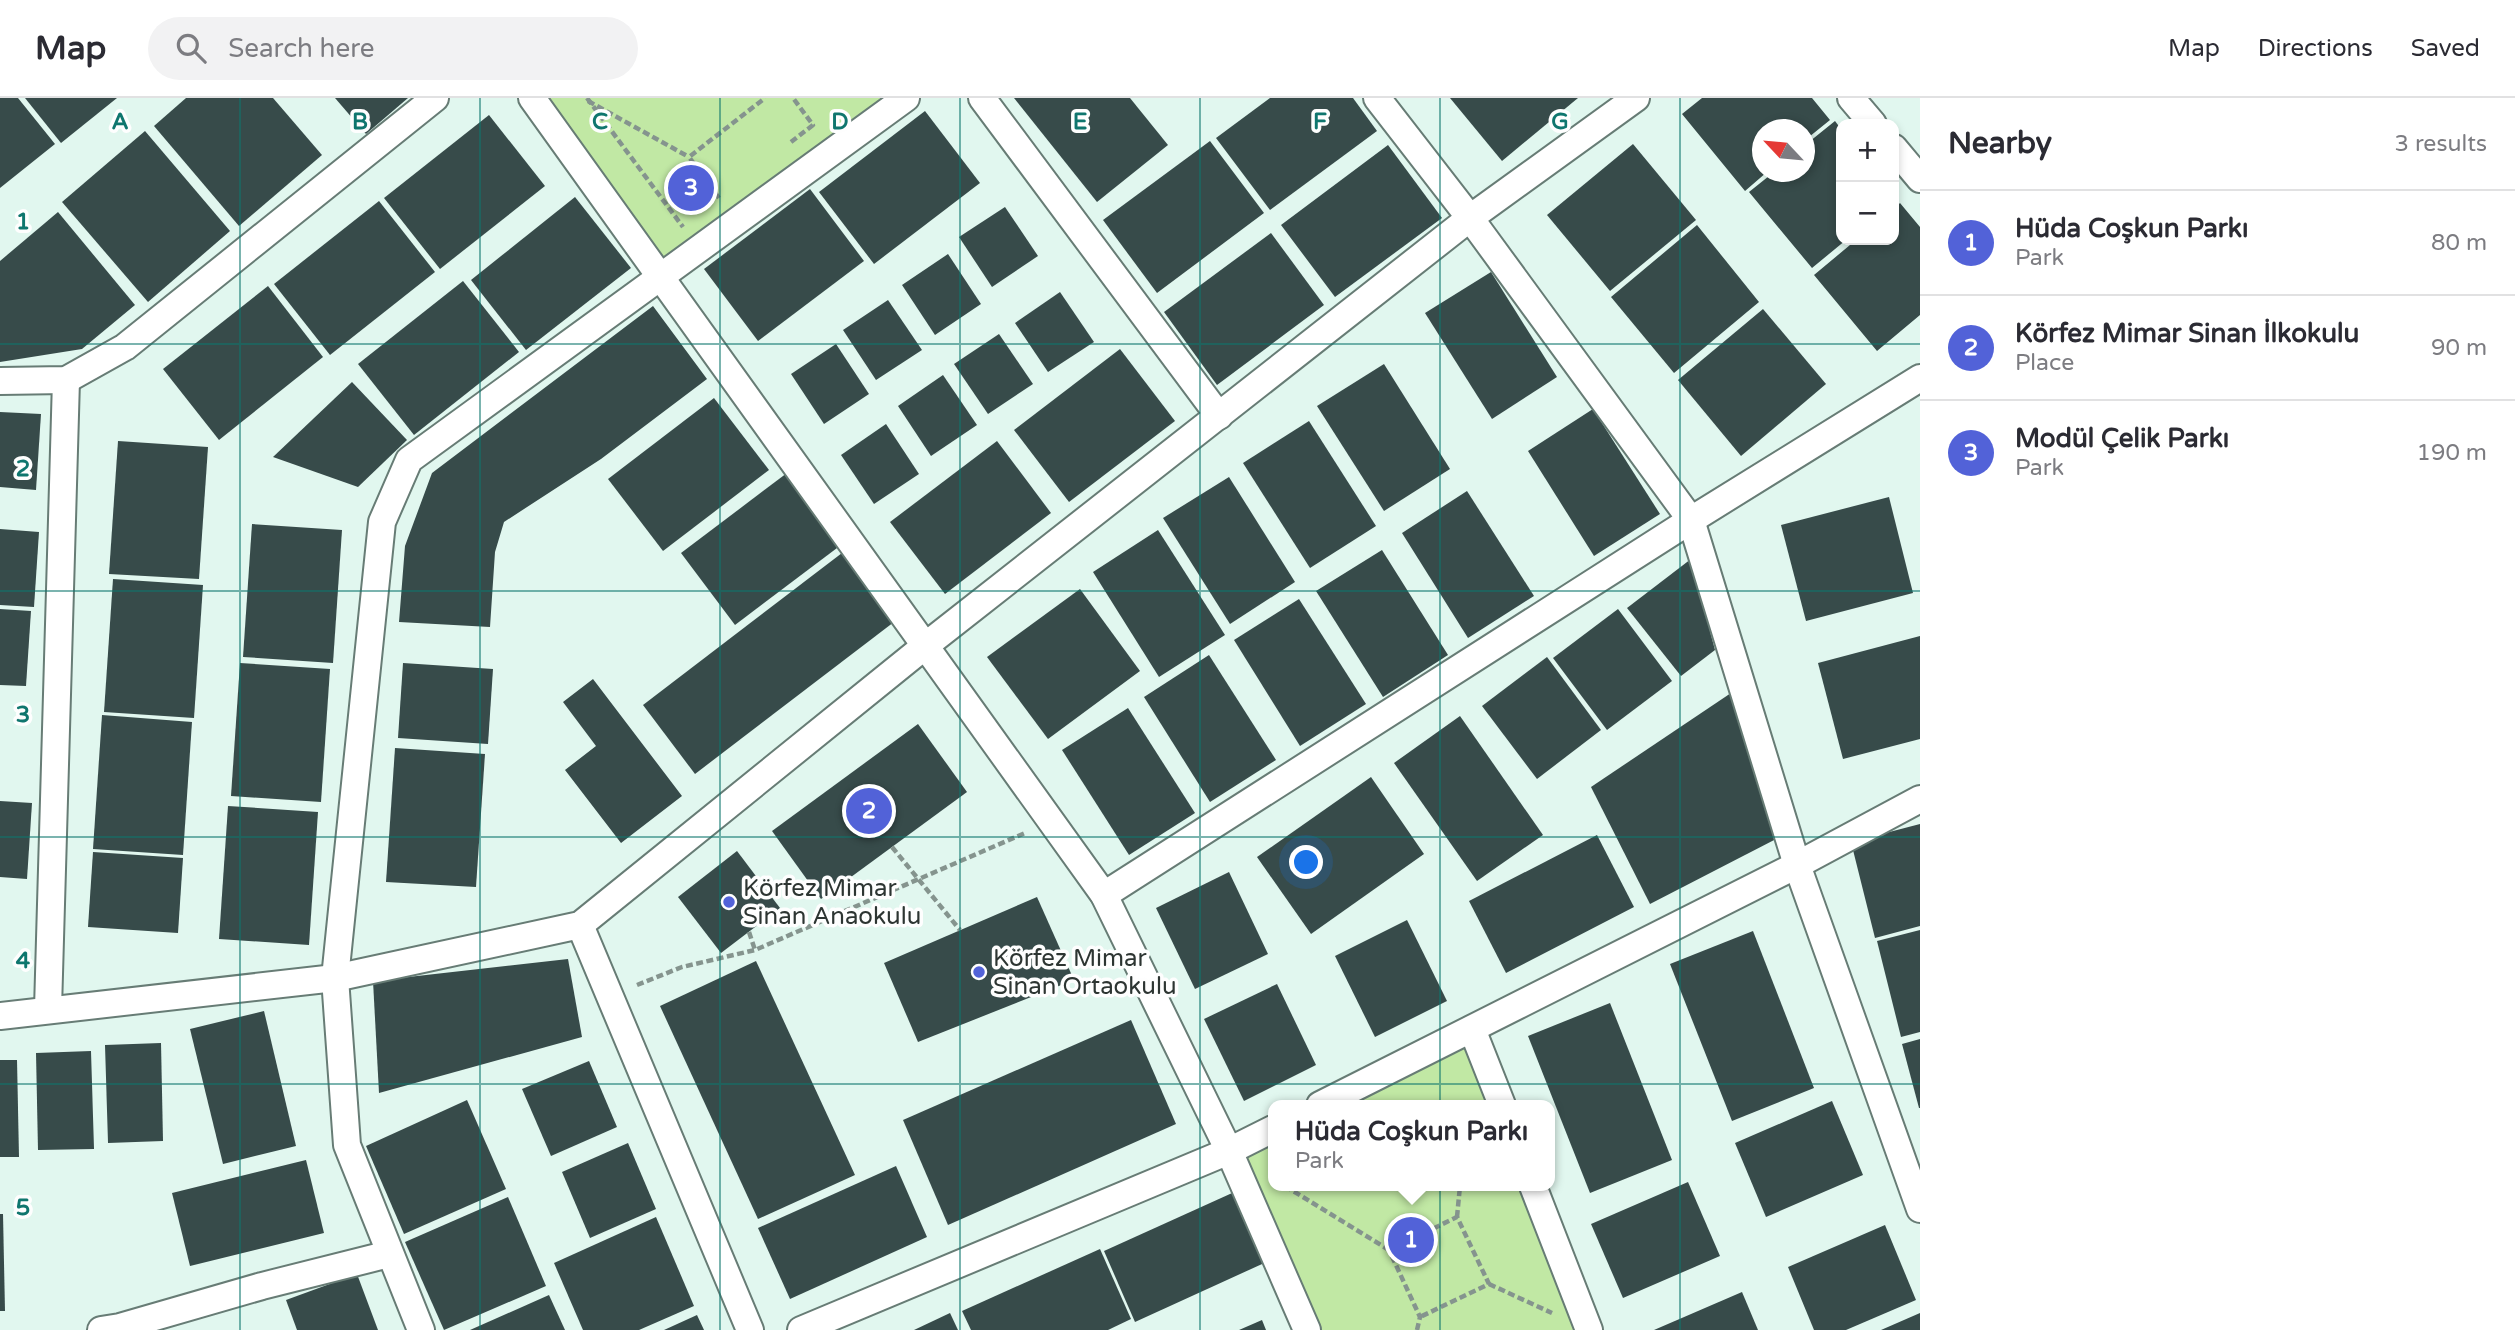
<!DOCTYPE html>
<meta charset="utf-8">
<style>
:root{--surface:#fff;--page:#f2f2f3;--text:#2b2b33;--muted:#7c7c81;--line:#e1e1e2;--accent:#5262d8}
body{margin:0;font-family:"Varela Round",sans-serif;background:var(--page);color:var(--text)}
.controls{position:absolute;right:21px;top:21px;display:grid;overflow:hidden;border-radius:14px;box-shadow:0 4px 10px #0003}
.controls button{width:63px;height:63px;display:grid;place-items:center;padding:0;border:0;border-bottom:2px solid var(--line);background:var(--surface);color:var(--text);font:35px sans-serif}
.compass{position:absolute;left:1752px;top:21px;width:63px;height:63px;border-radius:50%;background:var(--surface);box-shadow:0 4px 10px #0003;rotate:296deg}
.you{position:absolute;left:1307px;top:765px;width:24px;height:24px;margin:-18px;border:5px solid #fff;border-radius:50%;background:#1a73e8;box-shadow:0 0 0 10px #1a73e833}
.badge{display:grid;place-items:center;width:46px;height:46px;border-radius:50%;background:var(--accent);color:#fff;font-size:23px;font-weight:700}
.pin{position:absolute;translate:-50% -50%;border:4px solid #fff;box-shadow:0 2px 7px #0006}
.popup{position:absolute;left:1268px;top:1002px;width:287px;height:91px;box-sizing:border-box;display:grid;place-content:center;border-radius:14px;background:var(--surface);filter:drop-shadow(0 2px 5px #0005);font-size:23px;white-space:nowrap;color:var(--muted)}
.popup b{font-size:26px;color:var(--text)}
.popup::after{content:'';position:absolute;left:50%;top:100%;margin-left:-14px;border:14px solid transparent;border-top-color:var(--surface)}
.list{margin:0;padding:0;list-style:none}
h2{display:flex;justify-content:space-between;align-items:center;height:91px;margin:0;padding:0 28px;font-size:30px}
h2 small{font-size:23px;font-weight:400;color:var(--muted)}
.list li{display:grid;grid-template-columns:46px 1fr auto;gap:21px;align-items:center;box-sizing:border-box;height:105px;padding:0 28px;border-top:2px solid var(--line)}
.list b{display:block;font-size:26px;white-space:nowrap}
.list p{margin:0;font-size:23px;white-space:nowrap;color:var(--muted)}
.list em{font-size:23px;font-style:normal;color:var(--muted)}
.icon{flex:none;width:38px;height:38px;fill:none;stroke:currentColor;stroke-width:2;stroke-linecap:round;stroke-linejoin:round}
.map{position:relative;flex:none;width:1920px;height:1232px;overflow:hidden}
header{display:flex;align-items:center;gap:42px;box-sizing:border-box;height:98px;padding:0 35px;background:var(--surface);border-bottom:2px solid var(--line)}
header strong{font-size:33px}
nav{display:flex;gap:38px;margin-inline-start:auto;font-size:24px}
.search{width:490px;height:63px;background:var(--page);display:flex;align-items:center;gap:18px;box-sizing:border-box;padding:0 24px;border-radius:38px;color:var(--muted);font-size:26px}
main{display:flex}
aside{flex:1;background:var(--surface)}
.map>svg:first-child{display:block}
.green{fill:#c1e8a4}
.building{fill:#374b4a}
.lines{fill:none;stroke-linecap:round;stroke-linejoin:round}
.minor-casing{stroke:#677c75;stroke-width:30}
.path{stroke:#85948e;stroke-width:4.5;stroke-dasharray:7 3.5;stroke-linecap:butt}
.minor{stroke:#fff;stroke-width:26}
.grid{fill:none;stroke:#0f766e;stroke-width:2;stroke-opacity:0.55}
.poi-dot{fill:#5262d8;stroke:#fefefe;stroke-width:2.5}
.labels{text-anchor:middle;stroke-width:7;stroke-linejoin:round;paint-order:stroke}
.poi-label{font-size:24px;fill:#2d3532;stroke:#fefefe;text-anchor:start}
.grid-label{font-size:23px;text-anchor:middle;font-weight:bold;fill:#0f766e;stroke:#fefefe;stroke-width:7;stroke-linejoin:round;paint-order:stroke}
</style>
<header>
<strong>Map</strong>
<div class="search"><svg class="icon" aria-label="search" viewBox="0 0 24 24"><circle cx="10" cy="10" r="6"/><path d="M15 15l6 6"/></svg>Search here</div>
<nav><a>Map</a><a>Directions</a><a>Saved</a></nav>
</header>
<main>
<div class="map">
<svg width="1920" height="1232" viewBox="0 0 1920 1232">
<rect width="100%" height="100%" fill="#e1f7ef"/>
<g class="green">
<polygon points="532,0 906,0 662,181"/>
<polygon points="1472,931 1502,1007 1320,1007"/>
<polygon points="1273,1031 1273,1088 1533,1088 1589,1232 1307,1232 1229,1053"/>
</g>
<g class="building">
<polygon points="0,0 18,0 55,46 0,90"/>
<polygon points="25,0 117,0 61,45"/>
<polygon points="186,0 273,0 322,57 239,128 154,28"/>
<polygon points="335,0 408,0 366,36"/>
<polygon points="1014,0 1130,0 1168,47 1097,104"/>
<polygon points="1270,0 1353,0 1377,33 1270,112 1216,40"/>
<polygon points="1450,0 1578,0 1502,63"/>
<polygon points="1702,0 1812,0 1830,22 1804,43 1804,32 1762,32 1762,74 1767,74 1745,93 1682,16"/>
<polygon points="925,13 980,85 874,166 819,94"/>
<polygon points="489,17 545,88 440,171 384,100"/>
<polygon points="1835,23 1841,31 1841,142 1846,142 1812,170 1749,94 1774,74 1804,74 1804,48"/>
<polygon points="145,33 230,133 148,204 62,104"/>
<polygon points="1210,43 1264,115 1157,195 1103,122"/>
<polygon points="1633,46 1696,122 1610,193 1547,117"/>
<polygon points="1388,47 1442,120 1335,199 1281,127"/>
<polygon points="810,91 864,163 758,243 704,171"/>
<polygon points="575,99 631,170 526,252 471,182"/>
<polygon points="379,103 435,174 330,257 274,186"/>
<polygon points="1900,105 1920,129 1920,217 1877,253 1814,177 1856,142 1894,142 1894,111"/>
<polygon points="1005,109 1038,158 992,189 959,139"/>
<polygon points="58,114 135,207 82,251 0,264 0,163"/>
<polygon points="1697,127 1759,204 1674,275 1611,199"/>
<polygon points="1271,135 1324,207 1217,287 1164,214"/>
<polygon points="948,156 981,206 935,237 902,187"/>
<polygon points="1491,174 1557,279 1492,321 1425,215"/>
<polygon points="463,183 519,254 414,337 358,266"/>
<polygon points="268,188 323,259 219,342 163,271"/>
<polygon points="1060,194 1094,244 1048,274 1015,225"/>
<polygon points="888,202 922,252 876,282 843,232"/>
<polygon points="653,208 707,281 601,361 504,424 495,454 490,529 399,524 405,448 432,375"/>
<polygon points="1763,211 1826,286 1741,358 1678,282"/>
<polygon points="999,236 1033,286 988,316 954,266"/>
<polygon points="836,246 869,296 824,326 791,276"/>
<polygon points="1120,251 1175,323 1069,404 1014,332"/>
<polygon points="1384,266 1450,371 1384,413 1317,308"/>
<polygon points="943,277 977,327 931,358 898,308"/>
<polygon points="352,284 407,342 358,389 273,359"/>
<polygon points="714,300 769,372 663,453 608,381"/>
<polygon points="1593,311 1660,416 1594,458 1528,353"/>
<polygon points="0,314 41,316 36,392 0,389"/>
<polygon points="1309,323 1376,428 1310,470 1243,365"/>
<polygon points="886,326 919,376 874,406 841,357"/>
<polygon points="118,343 208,349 199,481 109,476"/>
<polygon points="997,343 1051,415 945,496 890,424"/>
<polygon points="787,375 841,447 735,527 681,455"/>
<polygon points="1229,379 1295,484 1230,526 1163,420"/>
<polygon points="1467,393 1534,498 1468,540 1402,435"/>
<polygon points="1889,399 1913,495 1806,523 1781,427"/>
<polygon points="252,426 342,432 333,565 243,559"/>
<polygon points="0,431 39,434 34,509 0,507"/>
<polygon points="1158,432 1225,537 1159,579 1093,474"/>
<polygon points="1382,452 1448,557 1383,599 1316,493"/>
<polygon points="842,455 894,524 695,676 643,607"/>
<polygon points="1691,461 1715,552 1681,578 1627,510"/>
<polygon points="113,481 203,487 194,620 104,614"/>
<polygon points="1080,491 1140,573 1048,641 987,559"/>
<polygon points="1299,501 1366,606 1300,648 1234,542"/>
<polygon points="0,511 31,513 26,588 0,587"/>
<polygon points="1618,511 1672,583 1607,632 1553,560"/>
<polygon points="1920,538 1920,641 1843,661 1818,565"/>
<polygon points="1209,557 1276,662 1210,704 1144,599"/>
<polygon points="1547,559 1601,632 1537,681 1482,608"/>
<polygon points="240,565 330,571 321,704 231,698"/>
<polygon points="403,565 493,571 488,646 398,640"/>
<polygon points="593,581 682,698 621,745 565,672 596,648 563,604"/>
<polygon points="1731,595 1778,740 1650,806 1591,689"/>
<polygon points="1128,610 1195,715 1129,757 1062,652"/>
<polygon points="102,617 192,624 183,757 93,751"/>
<polygon points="1460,618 1543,737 1477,783 1394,665"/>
<polygon points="918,626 967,694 821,801 772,733"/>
<polygon points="395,650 485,656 476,789 386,784"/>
<polygon points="1371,679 1424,756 1311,836 1257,759"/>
<polygon points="0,703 32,705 27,781 0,779"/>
<polygon points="228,708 318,714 309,847 219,841"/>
<polygon points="1920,726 1920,828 1875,840 1851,744"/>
<polygon points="1597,737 1634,809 1506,875 1469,803"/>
<polygon points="737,753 780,810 721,855 678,799"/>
<polygon points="93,754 183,760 178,835 88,829"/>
<polygon points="1229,774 1268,856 1195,891 1156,810"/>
<polygon points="1037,799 1074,882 918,944 884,865"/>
<polygon points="1407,822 1447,903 1375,939 1335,858"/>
<polygon points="1920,832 1920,934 1901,939 1877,843"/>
<polygon points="1753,833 1814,990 1732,1023 1670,866"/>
<polygon points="568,861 582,939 379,995 373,883"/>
<polygon points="756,863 855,1077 758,1121 660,908"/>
<polygon points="1277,886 1316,967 1244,1003 1204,921"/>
<polygon points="1610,905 1672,1062 1590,1095 1528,938"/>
<polygon points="264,913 296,1048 223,1066 190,931"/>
<polygon points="1131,922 1176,1026 948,1127 903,1022"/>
<polygon points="1920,941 1920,1010 1919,1010 1902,946"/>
<polygon points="161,945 163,1043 108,1045 105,947"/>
<polygon points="91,953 94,1051 38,1052 36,955"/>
<polygon points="0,962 17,962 19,1059 0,1059"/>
<polygon points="589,963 617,1029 551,1058 522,991"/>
<polygon points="467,1002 506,1091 404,1136 366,1048"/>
<polygon points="1832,1003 1863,1077 1766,1119 1735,1045"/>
<polygon points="628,1045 656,1111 590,1140 562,1074"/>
<polygon points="306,1062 324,1135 190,1168 172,1095"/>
<polygon points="896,1068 927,1139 790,1201 758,1130"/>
<polygon points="1688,1084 1720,1158 1623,1200 1591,1126"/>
<polygon points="1241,1091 1273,1161 1135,1224 1104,1153"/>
<polygon points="508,1099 546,1188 444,1232 405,1144"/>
<polygon points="0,1116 3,1116 5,1213 0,1213"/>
<polygon points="656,1119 694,1208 639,1232 583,1232 554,1165"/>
<polygon points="1885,1127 1916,1202 1846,1232 1814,1232 1788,1169"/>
<polygon points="1100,1151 1131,1221 1108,1232 971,1232 962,1213"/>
<polygon points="357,1176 378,1232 297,1232 286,1202"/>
<polygon points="1742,1194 1758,1232 1654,1232"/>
<polygon points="549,1197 565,1232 470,1232"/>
<polygon points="950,1215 958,1232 914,1232"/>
<polygon points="1920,1215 1920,1232 1881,1232"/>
<polygon points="697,1217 704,1232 664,1232"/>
<polygon points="1262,1222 1266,1232 1239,1232"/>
</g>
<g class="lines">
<defs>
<g id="minor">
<polyline points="532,0 1104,797 1229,1053 1307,1232"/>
<polyline points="982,0 1219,318"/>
<polyline points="1377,0 1470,120 1691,422 1797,767 1920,1111"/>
<polyline points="1851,0 1873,26"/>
<polyline points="1894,50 1920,81"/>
<polyline points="0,283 66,282 125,249 435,0"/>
<polyline points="1104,797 1691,422 1920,280"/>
<polyline points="580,827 750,1232"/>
<polyline points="48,911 66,282"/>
<polyline points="0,918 335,880 580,827 925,548 1470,120 1636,0"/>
<polyline points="1472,931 1502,1007"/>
<polyline points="1320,1007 1797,767 1920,701"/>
<polyline points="1533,1088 1589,1232"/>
<polyline points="101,1232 120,1229 262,1188 389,1156"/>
<polyline points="421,1232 347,1047 335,880 382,424 409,362 906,0"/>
<polyline points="801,1232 1229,1053 1273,1031"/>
</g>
</defs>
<use href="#minor" class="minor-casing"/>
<g class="path">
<polyline points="587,0 683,129"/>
<polyline points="588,3 689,59"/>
<polyline points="791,44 813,27 793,0"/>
<polyline points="719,100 689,59 765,0"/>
<polyline points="892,749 960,832"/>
<polyline points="749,834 755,852"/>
<polyline points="637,887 682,869 755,852 1025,735"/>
<polyline points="1285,1088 1389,1152"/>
<polyline points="1457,1119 1460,1088"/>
<polyline points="1489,1186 1552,1215"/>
<polyline points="1417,1232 1420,1219 1389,1152 1457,1119 1489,1186 1420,1219"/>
</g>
<use href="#minor" class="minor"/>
</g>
<path class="grid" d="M240,0v1232M480,0v1232M720,0v1232M960,0v1232M1200,0v1232M1440,0v1232M1680,0v1232M0,246h1920M0,493h1920M0,739h1920M0,986h1920"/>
<g class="poi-dot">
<circle cx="729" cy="804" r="7"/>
<circle cx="979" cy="874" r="7"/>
</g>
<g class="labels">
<g class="poi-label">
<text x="743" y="798">Körfez Mimar<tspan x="743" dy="28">Sinan Anaokulu</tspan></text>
<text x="993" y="868">Körfez Mimar<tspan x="993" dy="28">Sinan Ortaokulu</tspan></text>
</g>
</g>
<g class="grid-label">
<text x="120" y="31">A</text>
<text x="360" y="31">B</text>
<text x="600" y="31">C</text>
<text x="840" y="31">D</text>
<text x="1080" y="31">E</text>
<text x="1320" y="31">F</text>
<text x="1560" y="31">G</text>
<text x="23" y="131">1</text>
<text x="23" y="378">2</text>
<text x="23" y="624">3</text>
<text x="23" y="870">4</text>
<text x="23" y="1117">5</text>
</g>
</svg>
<div class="controls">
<button>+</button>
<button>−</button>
</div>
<svg class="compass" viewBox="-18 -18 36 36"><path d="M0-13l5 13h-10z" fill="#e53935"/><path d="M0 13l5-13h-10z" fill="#7c7c81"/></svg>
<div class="you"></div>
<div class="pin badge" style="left:1411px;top:1142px">1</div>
<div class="popup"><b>Hüda Coşkun Parkı</b>Park</div>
<div class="pin badge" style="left:869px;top:713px">2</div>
<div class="pin badge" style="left:691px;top:90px">3</div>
</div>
<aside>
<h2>Nearby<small>3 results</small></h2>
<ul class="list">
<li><span class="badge">1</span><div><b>Hüda Coşkun Parkı</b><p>Park</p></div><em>80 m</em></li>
<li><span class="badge">2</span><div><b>Körfez Mimar Sinan İlkokulu</b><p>Place</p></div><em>90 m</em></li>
<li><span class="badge">3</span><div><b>Modül Çelik Parkı</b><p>Park</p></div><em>190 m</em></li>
</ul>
</aside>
</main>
